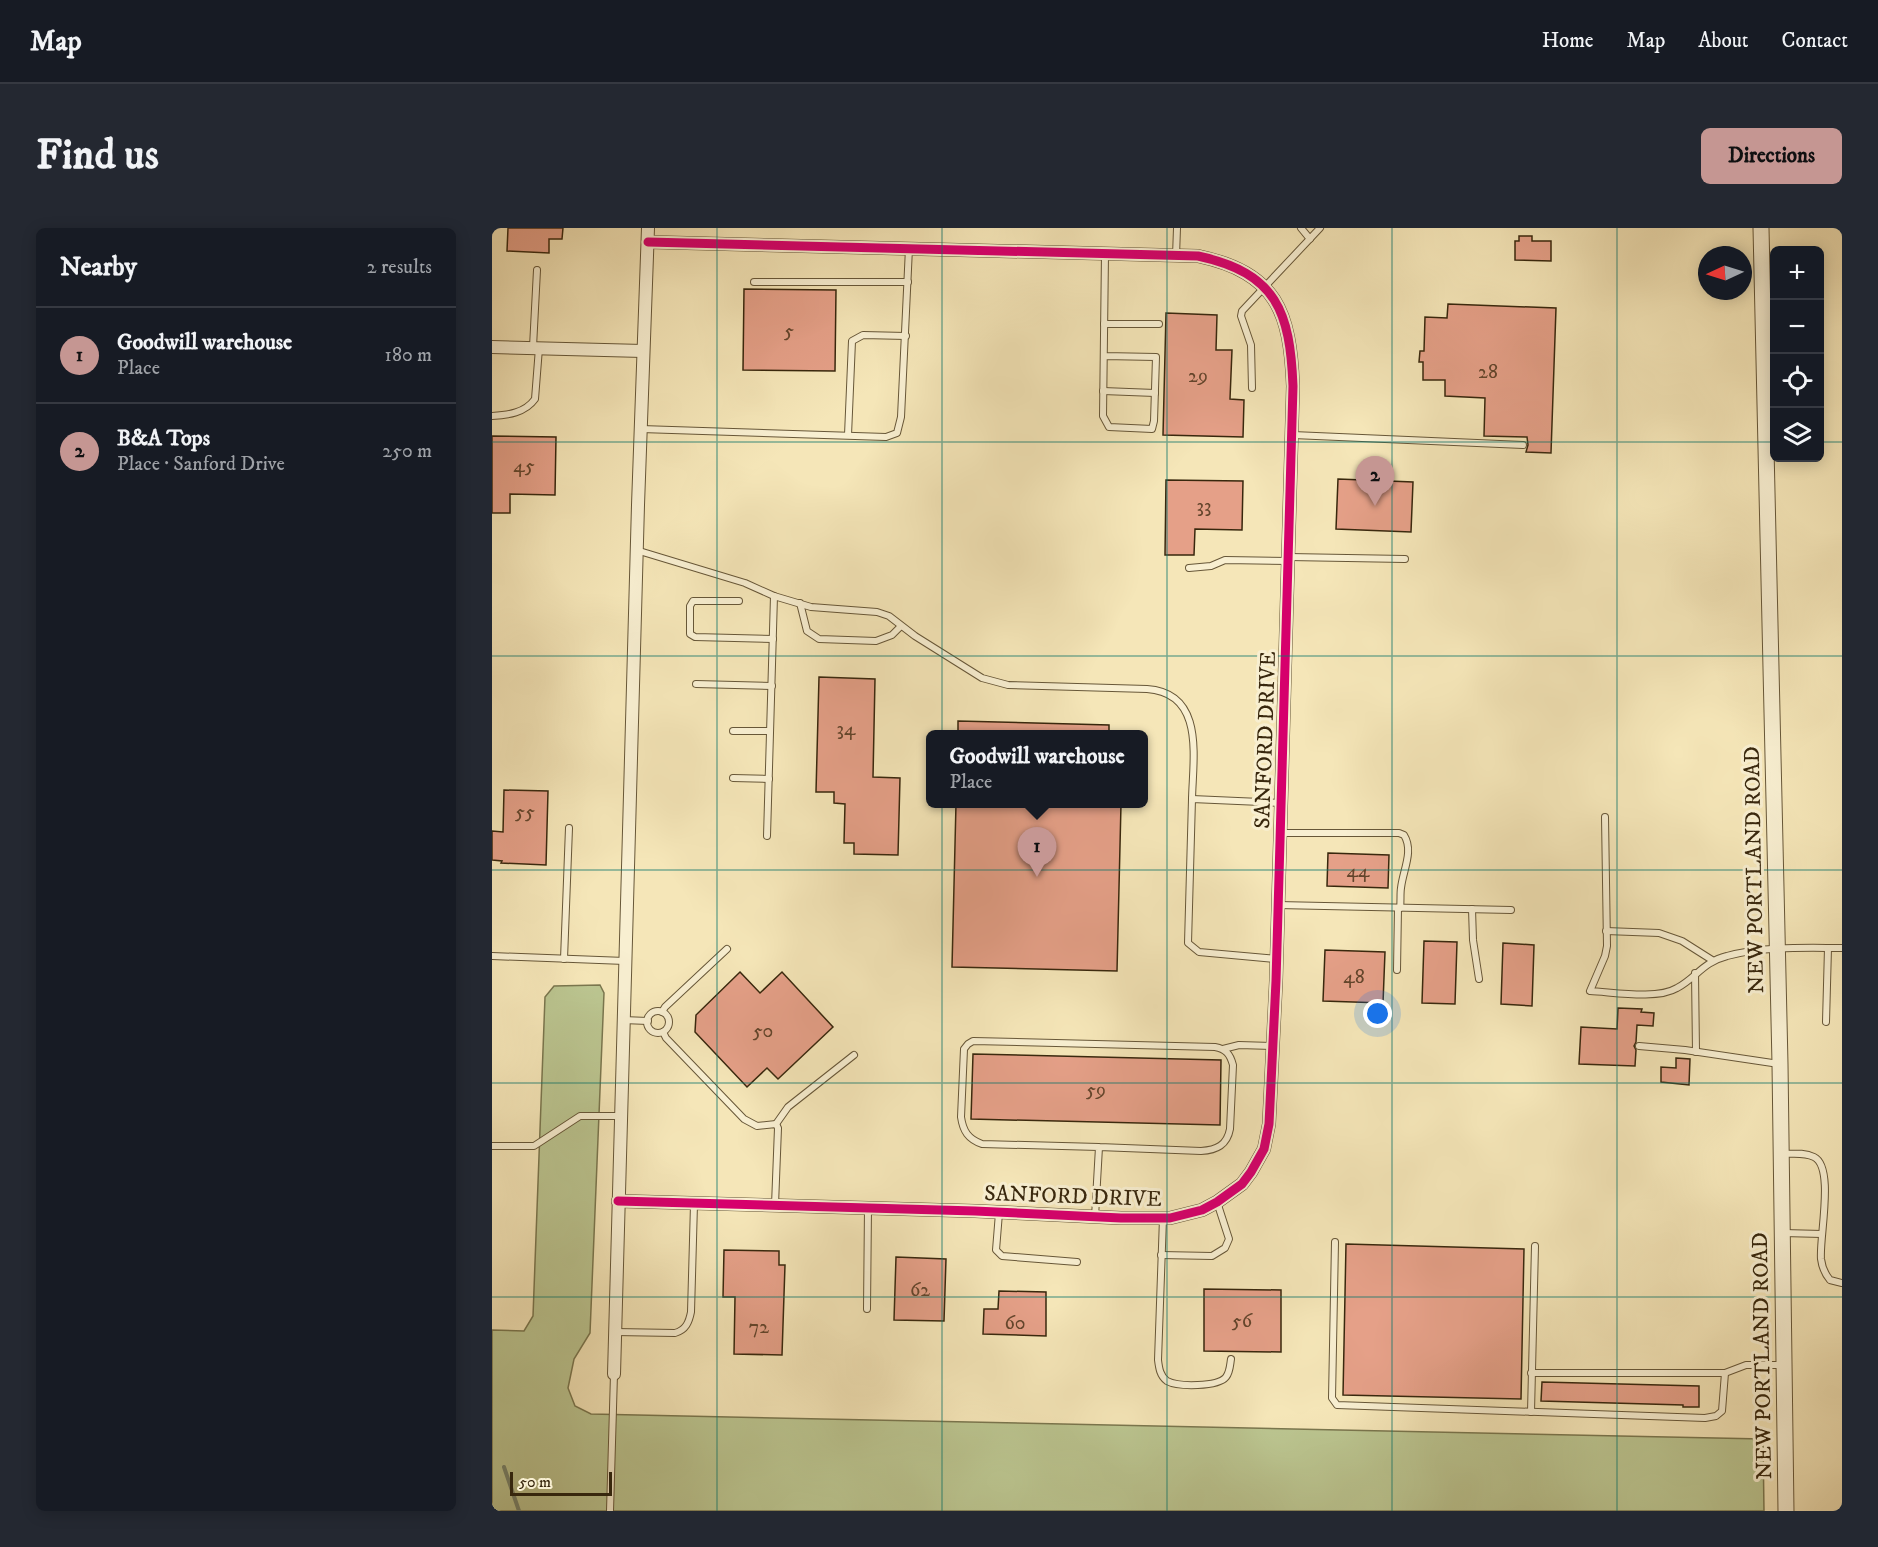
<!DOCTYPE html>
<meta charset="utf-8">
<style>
:root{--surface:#171b24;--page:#242831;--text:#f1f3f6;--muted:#9ea1a6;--line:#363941;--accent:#c59692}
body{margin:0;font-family:"IM FELL DW Pica",serif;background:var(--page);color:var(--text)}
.controls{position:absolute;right:18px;top:18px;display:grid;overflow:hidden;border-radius:9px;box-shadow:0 3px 15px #0003}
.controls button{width:54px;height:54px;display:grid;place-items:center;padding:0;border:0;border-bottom:2px solid var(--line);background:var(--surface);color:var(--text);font:30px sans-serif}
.compass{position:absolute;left:1206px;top:18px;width:54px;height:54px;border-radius:50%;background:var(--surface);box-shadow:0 3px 15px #0003;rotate:266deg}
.scale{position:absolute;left:18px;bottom:15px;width:102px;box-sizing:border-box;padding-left:6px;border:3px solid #38270d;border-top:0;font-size:16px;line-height:21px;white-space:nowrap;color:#38270d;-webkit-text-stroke:4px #f8efd1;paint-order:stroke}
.you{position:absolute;left:886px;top:786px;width:21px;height:21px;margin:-15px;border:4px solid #fff;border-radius:50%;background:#1a73e8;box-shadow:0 0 0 9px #1a73e833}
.badge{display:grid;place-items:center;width:39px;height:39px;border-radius:50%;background:var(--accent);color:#111;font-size:20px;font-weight:700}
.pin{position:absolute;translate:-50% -50px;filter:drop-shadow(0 2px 3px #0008)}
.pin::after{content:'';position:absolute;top:32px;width:21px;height:18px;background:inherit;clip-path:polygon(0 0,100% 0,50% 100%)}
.popup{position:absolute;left:434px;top:502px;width:222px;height:78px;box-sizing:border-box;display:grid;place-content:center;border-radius:9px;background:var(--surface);filter:drop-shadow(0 2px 4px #0005);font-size:20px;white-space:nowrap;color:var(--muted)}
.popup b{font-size:22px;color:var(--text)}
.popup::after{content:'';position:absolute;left:50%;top:100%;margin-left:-12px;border:12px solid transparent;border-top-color:var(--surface)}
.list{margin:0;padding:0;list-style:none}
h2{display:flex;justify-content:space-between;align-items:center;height:78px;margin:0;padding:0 24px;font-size:26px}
h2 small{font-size:20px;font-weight:400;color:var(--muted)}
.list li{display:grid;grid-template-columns:39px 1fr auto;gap:18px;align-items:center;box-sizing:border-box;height:96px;padding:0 24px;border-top:2px solid var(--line)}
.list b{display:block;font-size:22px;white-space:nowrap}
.list p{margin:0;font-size:20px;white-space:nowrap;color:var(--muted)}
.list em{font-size:20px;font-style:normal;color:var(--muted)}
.icon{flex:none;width:33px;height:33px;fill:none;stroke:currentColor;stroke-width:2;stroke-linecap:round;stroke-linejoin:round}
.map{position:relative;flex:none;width:1350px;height:1283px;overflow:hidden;border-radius:9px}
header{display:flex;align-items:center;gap:36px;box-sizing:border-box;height:84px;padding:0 30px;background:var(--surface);border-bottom:2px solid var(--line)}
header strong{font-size:28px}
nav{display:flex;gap:33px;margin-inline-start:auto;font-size:21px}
.intro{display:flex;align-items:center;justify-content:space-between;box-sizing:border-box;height:144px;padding:0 36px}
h1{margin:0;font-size:42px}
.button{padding:15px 27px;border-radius:9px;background:var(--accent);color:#111;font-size:21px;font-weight:700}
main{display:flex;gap:36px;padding:0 36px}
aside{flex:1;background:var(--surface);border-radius:9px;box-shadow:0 3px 15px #0003}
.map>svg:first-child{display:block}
.green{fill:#bbc590;stroke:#7a764e;stroke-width:1.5}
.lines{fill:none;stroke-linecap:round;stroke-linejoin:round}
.stream{stroke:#75836c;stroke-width:4}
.building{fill:#e5a088;stroke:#38270d;stroke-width:1.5}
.service-casing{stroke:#675738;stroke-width:8}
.minor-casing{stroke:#675738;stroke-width:14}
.tertiary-casing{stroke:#675738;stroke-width:17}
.service{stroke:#f8efd1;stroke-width:6}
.minor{stroke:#f8efd1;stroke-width:12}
.tertiary{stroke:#f8efd1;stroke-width:15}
.cycleway-casing{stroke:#f8efd1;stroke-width:13}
.cycleway{stroke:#d6006c;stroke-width:9}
.grid{fill:none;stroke:#0f766e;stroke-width:1.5;stroke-opacity:0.55}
.labels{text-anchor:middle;stroke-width:6;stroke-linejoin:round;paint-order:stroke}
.number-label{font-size:20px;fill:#63452c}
.street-label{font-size:22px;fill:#38270d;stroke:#f8efd1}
</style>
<header>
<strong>Map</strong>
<nav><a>Home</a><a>Map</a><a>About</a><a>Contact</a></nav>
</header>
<div class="intro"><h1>Find us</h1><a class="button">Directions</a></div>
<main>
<aside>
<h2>Nearby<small>2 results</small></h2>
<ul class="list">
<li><span class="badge">1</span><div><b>Goodwill warehouse</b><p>Place</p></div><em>180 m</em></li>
<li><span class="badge">2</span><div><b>B&amp;A Tops</b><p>Place · Sanford Drive</p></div><em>250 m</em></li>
</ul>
</aside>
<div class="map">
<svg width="1350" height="1283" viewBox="0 0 1350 1283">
<rect width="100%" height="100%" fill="#f5e6b8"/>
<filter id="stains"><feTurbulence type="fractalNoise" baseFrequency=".00333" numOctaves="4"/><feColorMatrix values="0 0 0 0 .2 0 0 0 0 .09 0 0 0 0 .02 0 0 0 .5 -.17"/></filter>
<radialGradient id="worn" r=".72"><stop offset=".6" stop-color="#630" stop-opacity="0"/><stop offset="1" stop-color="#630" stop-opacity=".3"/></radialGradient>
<polygon class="green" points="108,757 112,765 98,1105 82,1131 76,1160 83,1178 99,1186 1271,1211 1272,1283 0,1283 0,1102 32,1103 41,1088 53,769 62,758"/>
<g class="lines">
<polyline class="stream" points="12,1239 27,1283"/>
</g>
<g class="building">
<polygon points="16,0 71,0 70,11 57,11 57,25 15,23"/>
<polygon points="1027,8 1040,8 1040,13 1059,13 1059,33 1023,32 1023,13 1027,13"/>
<polygon points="252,61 344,62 343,143 251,142"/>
<polygon points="956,76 1064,80 1059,225 1034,224 1036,217 1035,209 992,208 993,170 953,168 953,152 931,152 931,134 927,134 928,123 932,123 933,89 955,90"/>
<polygon points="674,85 725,87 724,122 740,122 738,171 752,172 751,209 671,207"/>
<polygon points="0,208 64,209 63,267 18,266 18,285 0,285"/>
<polygon points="846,251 921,254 919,304 844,301"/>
<polygon points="674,252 751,253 750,302 703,301 702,327 673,327"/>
<polygon points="327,449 383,451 381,549 408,550 406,627 362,626 362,615 352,615 353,576 342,575 342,564 324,564"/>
<polygon points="466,493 617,497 617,507 466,507"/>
<polygon points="12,562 56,563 54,637 9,635 10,633 0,632 0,603 11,604"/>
<polygon points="464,576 629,576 625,743 460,739"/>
<polygon points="836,625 897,627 896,660 835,658"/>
<polygon points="932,713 965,714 963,776 930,775"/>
<polygon points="1011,715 1042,717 1040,778 1009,776"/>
<polygon points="833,722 893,724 891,775 831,773"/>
<polygon points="248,744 268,765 290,744 341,799 286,851 275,840 255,859 203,804 204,787"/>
<polygon points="1126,780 1150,781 1149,784 1162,785 1161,798 1145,797 1144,814 1142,818 1144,822 1143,838 1087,836 1089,799 1125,801"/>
<polygon points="481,826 729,832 728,897 479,891"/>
<polygon points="1184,830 1198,831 1197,857 1169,854 1169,839 1184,840"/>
<polygon points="854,1016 1032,1021 1029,1171 851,1167"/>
<polygon points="232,1022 287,1023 287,1037 293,1037 290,1127 242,1126 243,1069 231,1069"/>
<polygon points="404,1029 454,1031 452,1093 402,1092"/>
<polygon points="712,1061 789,1062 789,1124 712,1123"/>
<polygon points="507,1063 554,1064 554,1108 491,1106 492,1081 506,1081"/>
<polygon points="1050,1154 1207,1158 1207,1179 1191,1179 1191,1177 1049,1173"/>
</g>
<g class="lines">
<defs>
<g id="service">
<polyline points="809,0 818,11"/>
<polyline points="684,28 685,0"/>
<polyline points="262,54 416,54"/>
<polyline points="612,96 667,96"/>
<polyline points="41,119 45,42"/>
<polyline points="612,128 664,129 662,193 660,201 617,199 611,188 613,26"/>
<polyline points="760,160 759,117 749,88 750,83 828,0"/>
<polyline points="611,163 663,165"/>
<path d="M0,188c16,-1 33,-3 43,-17l4,-51"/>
<polyline points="149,201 394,209 405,205 409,189 417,20"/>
<polyline points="356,207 360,113 371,107 414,108"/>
<polyline points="801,207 1031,217"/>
<path d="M144,322l109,33 29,13 37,11 66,5 12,4 26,20 67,42 26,7 139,4c58,4 46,68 45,110"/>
<polyline points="797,329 913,331"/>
<polyline points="697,340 719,338 733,332 797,333"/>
<polyline points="247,373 201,373 198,378 198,406 203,409 281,411"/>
<polyline points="308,375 315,403 327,411 384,413 400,407 409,398"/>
<polyline points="204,456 280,458"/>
<polyline points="241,503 278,503"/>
<polyline points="241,550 277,551"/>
<path d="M1113,589l2,129 -2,10 -15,35c23,1 67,9 87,-3 19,-10 26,-26 50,-32 34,-10 79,-8 115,-8"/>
<path d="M789,605h118l5,2c10,16 -1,35 -3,53 -1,6 0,13 -1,20"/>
<polyline points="275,608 282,368"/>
<polyline points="786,677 1019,682"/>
<polyline points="980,681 981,712 987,751"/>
<polyline points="1114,703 1167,705 1190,713 1220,732"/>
<polyline points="0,728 133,733"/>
<polyline points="72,731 77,600"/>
<polyline points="784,731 707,724 696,715 700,571 790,575"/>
<polyline points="905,742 906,680"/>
<polyline points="1203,745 1204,824"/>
<circle cx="166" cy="794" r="11"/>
<polyline points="170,784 173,779 235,721"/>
<polyline points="131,792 156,793"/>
<polyline points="1334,794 1336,720"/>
<polyline points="171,804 174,810 252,891 265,898 284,896 286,900 283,977"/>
<polyline points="1147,818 1193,822 1287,836"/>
<polyline points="731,821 747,817 781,818"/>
<polyline points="284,896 296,879 362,827"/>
<polyline points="0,918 42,918 88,888 128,888"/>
<path d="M1290,926c10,0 22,-2 32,3 21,10 5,81 7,102 1,8 4,15 9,21l12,3"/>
<polyline points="507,985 504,1022 510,1028 585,1034"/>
<path d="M603,989l4,-70 -117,-3c-14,-5 -19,-13 -21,-27l3,-68 4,-5 5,-3 242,6c11,2 15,7 18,18l-3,64c-3,16 -13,21 -29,22l-102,-4"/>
<path d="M671,990l-5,142c1,8 2,16 9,21 11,6 51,6 59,-4 4,-5 4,-12 5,-18"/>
<polyline points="1291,1005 1330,1006"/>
<polyline points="843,1014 840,1170 845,1177 1213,1190 1224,1188 1230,1183 1233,1145"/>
<polyline points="669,1027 720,1028 733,1020 737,1011 725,974"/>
<polyline points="375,1081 376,980"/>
<path d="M123,1104l60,1c11,-3 14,-11 16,-21l3,-108"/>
<polyline points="1039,1145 1233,1145 1254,1137 1292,1137"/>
<polyline points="1039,1184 1043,1018"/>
<polyline points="118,1283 122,1146"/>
</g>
<g id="minor">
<polyline points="0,119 151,123"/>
<path d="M126,973l357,10 146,7h49l32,-8 15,-8 25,-18 9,-12 13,-23 5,-25 7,-143 17,-595c-3,-74 -16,-113 -95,-130l-550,-14"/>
<polyline points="122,1146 146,277 156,0"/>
</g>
<polyline id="tertiary" points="1269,0 1288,836 1294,1283"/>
</defs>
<use href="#service" class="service-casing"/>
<use href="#minor" class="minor-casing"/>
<use href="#tertiary" class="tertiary-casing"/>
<use href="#service" class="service"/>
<use href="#minor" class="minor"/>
<use href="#tertiary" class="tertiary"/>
<defs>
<path id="cycleway" d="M126,973l357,10 146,7h49l32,-8 15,-8 25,-18 9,-12 13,-23 5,-25 7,-143 17,-595c-3,-74 -16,-113 -95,-130l-550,-14"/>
</defs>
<use href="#cycleway" class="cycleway-casing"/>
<use href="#cycleway" class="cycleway"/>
</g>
<path class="grid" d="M225,0v1283M450,0v1283M675,0v1283M900,0v1283M1125,0v1283M0,214h1282M1328,214h22M0,428h1350M0,642h1350M0,855h1350M0,1069h1350"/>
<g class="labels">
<g class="number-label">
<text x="297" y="109">5</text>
<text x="996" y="150">28</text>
<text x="706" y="154">29</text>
<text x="32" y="244">45</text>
<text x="712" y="284">33</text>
<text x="354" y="507">34</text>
<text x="33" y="590">55</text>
<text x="866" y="649">44</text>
<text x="862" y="755">48</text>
<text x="271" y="809">50</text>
<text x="604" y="868">59</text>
<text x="428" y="1068">62</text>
<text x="750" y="1099">56</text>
<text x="523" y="1101">60</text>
<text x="267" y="1105">72</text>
</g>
<g class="street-label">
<text transform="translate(772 512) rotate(-88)" y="8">SANFORD DRIVE</text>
<text transform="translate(1261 642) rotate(-91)" y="8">NEW PORTLAND ROAD</text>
<text transform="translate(581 967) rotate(2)" y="8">SANFORD DRIVE</text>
<text transform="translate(1269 1128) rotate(-91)" y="8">NEW PORTLAND ROAD</text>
</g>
</g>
<rect width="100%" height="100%" filter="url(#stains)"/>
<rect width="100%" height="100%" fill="url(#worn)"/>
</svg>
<div class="controls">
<button>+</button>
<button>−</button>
<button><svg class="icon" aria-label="locate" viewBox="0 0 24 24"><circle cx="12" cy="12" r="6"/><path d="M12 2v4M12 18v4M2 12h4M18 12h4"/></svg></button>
<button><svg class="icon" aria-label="layers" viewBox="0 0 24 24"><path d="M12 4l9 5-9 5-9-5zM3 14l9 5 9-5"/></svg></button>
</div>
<svg class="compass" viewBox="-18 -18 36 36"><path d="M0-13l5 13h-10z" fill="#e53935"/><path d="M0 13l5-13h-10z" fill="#9ea1a6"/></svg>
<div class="scale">50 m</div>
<div class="you"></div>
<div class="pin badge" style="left:545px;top:649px">1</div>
<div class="popup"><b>Goodwill warehouse</b>Place</div>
<div class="pin badge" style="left:883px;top:278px">2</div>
</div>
</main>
